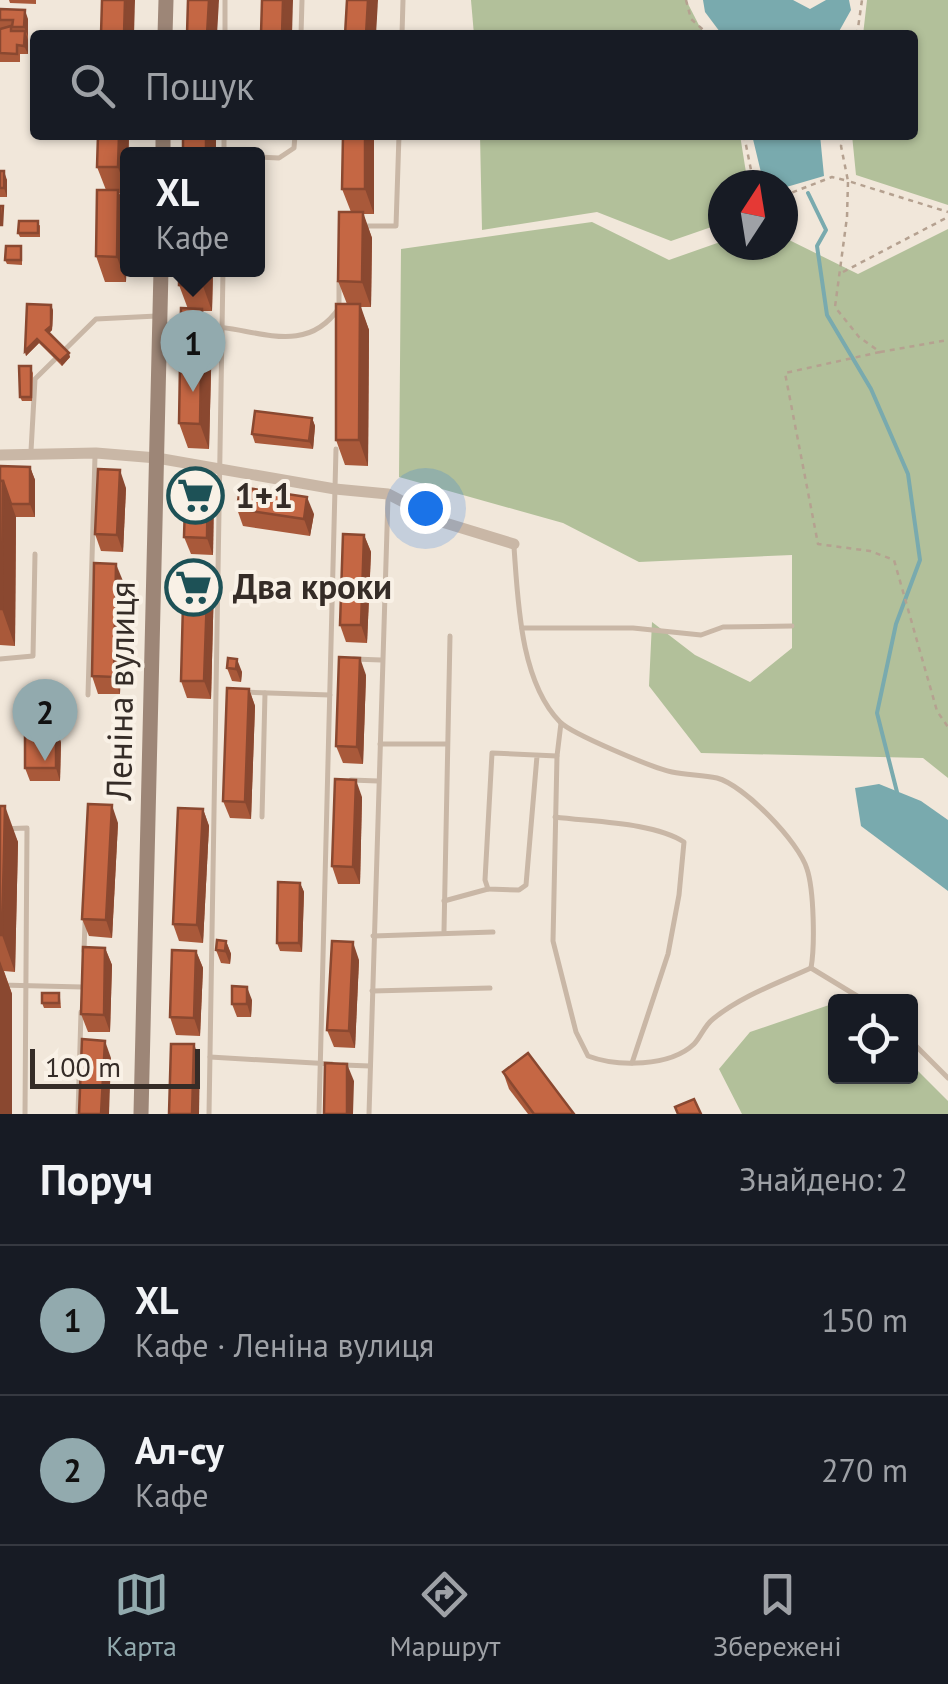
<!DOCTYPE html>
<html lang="uk">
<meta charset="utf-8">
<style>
:root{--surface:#171b24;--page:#20242c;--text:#f1f3f6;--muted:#9ea1a6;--line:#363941;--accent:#92aaae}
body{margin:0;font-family:"PT Sans",sans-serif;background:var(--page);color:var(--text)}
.controls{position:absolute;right:30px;bottom:30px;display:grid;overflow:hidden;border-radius:10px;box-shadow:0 2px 8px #0004}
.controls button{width:90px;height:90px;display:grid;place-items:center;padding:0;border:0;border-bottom:2px solid var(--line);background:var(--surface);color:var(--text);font:50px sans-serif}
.compass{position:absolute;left:708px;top:170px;width:90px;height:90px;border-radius:50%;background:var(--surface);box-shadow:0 2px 8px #0004;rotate:12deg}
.scale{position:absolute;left:30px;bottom:25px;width:170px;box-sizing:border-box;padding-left:10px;border:5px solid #352c27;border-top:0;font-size:28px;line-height:35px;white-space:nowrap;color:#352c27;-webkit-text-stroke:8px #f9f1e6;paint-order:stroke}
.you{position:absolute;left:425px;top:508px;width:35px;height:35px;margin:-25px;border:8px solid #fff;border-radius:50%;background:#1a73e8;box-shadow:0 0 0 15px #1a73e833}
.badge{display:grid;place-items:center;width:65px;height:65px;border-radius:50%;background:var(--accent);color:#111;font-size:32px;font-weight:700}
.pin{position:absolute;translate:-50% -82px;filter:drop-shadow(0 2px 5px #0008)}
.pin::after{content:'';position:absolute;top:52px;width:35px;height:30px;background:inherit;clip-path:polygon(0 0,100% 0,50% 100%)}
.popup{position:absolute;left:120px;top:147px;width:145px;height:130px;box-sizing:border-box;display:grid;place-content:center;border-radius:10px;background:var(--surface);filter:drop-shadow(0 2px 8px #0005);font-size:32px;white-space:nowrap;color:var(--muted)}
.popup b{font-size:38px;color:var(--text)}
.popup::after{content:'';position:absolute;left:50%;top:100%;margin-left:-20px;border:20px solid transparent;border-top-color:var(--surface)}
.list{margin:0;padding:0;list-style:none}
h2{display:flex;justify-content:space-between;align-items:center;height:130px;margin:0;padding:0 40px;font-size:42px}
h2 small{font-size:32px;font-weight:400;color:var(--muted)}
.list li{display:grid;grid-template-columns:65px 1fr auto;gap:30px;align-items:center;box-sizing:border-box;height:150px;padding:0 40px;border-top:2px solid var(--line)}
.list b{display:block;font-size:38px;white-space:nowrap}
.list p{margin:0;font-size:32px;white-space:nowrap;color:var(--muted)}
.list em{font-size:32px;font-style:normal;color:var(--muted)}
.icon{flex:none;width:55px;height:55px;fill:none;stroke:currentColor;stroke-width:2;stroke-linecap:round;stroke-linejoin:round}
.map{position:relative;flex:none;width:948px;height:1114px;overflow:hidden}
.search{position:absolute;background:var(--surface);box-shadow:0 2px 8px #0004;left:30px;right:30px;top:30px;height:110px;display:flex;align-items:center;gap:25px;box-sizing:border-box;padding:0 35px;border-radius:10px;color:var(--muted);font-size:38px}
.sheet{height:430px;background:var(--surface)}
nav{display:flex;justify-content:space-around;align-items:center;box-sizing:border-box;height:140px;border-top:2px solid var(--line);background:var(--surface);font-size:28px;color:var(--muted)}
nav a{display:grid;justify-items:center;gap:5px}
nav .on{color:var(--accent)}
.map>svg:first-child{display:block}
.green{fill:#b2c09a}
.water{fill:#79aaae}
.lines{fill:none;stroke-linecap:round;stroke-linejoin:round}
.stream{stroke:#79aaae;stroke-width:4}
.path{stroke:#b5a190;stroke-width:2.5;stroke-dasharray:5 5;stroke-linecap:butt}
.lane{stroke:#c9b7a6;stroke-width:5}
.street{stroke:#c9b7a6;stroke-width:11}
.secondary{stroke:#9d8677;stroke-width:15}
.wall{fill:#a9593a}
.shaded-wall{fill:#8a4830}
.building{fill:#c56744;stroke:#8a4830;stroke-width:2.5}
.labels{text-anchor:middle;stroke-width:8;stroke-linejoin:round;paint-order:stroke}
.poi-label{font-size:35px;font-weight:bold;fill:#352c27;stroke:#f9f1e6;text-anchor:start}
.street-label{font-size:35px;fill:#352c27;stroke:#f9f1e6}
</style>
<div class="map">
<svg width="948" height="1114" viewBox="0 0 948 1114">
<rect width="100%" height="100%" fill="#f1e7da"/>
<g class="green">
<polygon points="471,0 686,0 704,35 474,35"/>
<polygon points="867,0 948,0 948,205 856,175 852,135 913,135 913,35 863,35"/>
<polygon points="480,135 740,135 748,185 723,185 723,223 671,241 597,212 482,230"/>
<polygon points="592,222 669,260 723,241 723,245 783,245 783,237 858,274 948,229 948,778 923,758 701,753 649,686 652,622 695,655 750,682 792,648 792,555 639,562 563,523 399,477 401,249"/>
<polygon points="835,1003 836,1076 910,1076 911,1064 948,1101 948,1114 742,1114 719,1069 750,1032"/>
</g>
<g class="water">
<polygon points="703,0 793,0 810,9 826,0 849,0 851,10 837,35 720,32 705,12"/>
<polygon points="752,135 820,135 824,176 783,188 783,185 764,185"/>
<polygon points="879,784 921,801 948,820 948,891 861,826 855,788"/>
</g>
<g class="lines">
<polyline class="stream" points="808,193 826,230 817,246 827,315 871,389 908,474 920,560 896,624 877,713 897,792"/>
<g class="path">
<polyline points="686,0 691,19 709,35"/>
<polyline points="857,35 862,0"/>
<polyline points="744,135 754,185"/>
<polyline points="843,135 841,146 848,181 948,212"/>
<polyline points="783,196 832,177 848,181 847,217 835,307 859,337 880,352 948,340"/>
<polyline points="843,272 948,217"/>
<polyline points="880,352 785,373 818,544 870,551 894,560 937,711 948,727"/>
</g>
<g class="lane">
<polyline points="225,35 225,0"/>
<polyline points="301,35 302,0"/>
<polyline points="402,35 403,0"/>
<polyline points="224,155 224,135"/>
<polyline points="258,157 279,158 294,148 295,135"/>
<polyline points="365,226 396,226 399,135"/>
<polyline points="339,311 339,282"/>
<polyline points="163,325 187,325"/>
<path d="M203,326c50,0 101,33 136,-18"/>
<polyline points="31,451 35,379 96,319 157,316"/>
<path d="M514,547c4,54 6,134 46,175 12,12 93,46 112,50 15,3 30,3 45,6 27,7 82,64 90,91 7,21 8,77 4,99"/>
<polyline points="522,628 633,628 701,635 723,627 792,626"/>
<polyline points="0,659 33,656 35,554"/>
<polyline points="354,659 381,660"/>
<polyline points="243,692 330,695"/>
<polyline points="88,695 95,456"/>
<path d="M561,723l-4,33 -4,185 23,91 12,24c29,11 82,11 106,-12 7,-7 10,-18 19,-25 28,-23 65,-36 98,-51"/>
<polyline points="380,744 447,744"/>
<polyline points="537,756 526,885 519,890 488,889 485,880 492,753 557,756"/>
<polyline points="351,780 378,781"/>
<polyline points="262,817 265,693"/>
<path d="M555,817c37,5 98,5 129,25l-5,53 -11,59 -36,109"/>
<polyline points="0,829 27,828 25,1114"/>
<polyline points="444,901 488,889"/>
<polyline points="444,931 450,636"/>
<polyline points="373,936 493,932"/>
<polyline points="84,951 85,922"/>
<polyline points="811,968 867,1002"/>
<polyline points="0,985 82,987"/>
<polyline points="372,991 490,988"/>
<polyline points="910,1040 948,1078"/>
<polyline points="210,1057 332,1064"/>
<polyline points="343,1065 370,1066"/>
<polyline points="78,1114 81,1012"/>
<polyline points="209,1114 223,270"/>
<polyline points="319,1114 336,449"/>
<polyline points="369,1114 388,497"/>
</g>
<polyline class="street" points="0,455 96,453 157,458 335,489 388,494 442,522 514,544"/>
<g class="secondary">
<polyline points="165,35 166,0"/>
<polyline points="163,155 163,135"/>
<polyline points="141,1114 161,270"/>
</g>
</g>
<g class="wall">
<polygon points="9,0 36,0 36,4 10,3"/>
<polygon points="0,9 28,19 28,54 20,54 20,62 0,62"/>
<polygon points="98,135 129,135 127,193 119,193 128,215 126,282 105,282 96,256 106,190 97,167"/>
<polygon points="183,135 216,135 216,154 184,154"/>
<polygon points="343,135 374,135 374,214 363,214 372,238 371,307 360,307 369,330 368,466 345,465 336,440 347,304 338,281 351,212 342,189"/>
<polygon points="0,171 7,180 7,197 0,197"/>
<polygon points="40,225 40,237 20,237 18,233"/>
<polygon points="22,251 22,265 7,264 5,260"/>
<polygon points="179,270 213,270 212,311 203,311 212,334 209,449 188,448 179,423 188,309 179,285"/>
<polygon points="53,310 52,330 49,333 70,357 62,366 39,343 26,356 25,351"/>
<polygon points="33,371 32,401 22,401 20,397"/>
<polygon points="312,418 315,426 313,449 255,443 252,434"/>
<polygon points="0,466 30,467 35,480 35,517 16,517 15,646 0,645"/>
<polygon points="208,473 214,490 213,555 191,554 184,537"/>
<polygon points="126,488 123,552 101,551 95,534"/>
<polygon points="237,509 314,514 310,536 243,526"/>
<polygon points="364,535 371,552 367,643 346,642 340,625"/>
<polygon points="123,581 120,694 98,694 92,676"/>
<polygon points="214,582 211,699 187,698 181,681"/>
<polygon points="228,658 242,672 241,682 232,681 227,668"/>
<polygon points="366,675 363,764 343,763 336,746"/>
<polygon points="249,689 255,706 251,819 230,818 223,801"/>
<polygon points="61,742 60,781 30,781 25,768"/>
<polygon points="362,797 360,884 338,884 332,866"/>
<polygon points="0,806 18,842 15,972 4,971 12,994 0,1114"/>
<polygon points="203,809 209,826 203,943 179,941 173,924"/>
<polygon points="118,823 112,938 89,936 82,919"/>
<polygon points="300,883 304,892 302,952 280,951 277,943"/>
<polygon points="226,941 231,954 230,964 221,963 216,950"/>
<polygon points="105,948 112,965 110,1032 88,1032 81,1014"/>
<polygon points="196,951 203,968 200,1036 176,1035 170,1017"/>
<polygon points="359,960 355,1048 334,1047 327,1030"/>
<polygon points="60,998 61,1008 44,1008 42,1003"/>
<polygon points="252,1000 251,1017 237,1017 232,1004"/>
<polygon points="503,1072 574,1114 528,1114 509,1089"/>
</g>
<g class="shaded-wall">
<polygon points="125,0 135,0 134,35 124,35"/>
<polygon points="209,0 219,0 217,35 207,35"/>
<polygon points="283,0 293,0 292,35 282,35"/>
<polygon points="368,0 378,0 376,35 366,35"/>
<polygon points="25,10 28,19 28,36 24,27"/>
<polygon points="25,31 28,40 28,54 24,46"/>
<polygon points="119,135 129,135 127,193 118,167"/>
<polygon points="206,135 216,135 216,154 207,154"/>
<polygon points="365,135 374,135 374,214 365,189"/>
<polygon points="4,171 7,180 7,197 4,188"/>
<polygon points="118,190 128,215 126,282 117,257"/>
<polygon points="363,212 372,238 371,307 362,282"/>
<polygon points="203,270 213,270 212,311 203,286"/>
<polygon points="360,304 369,330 368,466 359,440"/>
<polygon points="51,305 53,310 52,330 48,334 46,330"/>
<polygon points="202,309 212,334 209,449 200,424"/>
<polygon points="37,339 39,343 26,356 25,351"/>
<polygon points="69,353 70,357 62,366 60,361"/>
<polygon points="312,418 315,426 313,449 309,441"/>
<polygon points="30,467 35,480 35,517 30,504"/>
<polygon points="120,470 126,488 123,552 117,535"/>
<polygon points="208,473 214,490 213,555 207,538"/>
<polygon points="3,481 16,517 15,646 2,609"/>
<polygon points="307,497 314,514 310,536 304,519"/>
<polygon points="364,535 371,552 367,643 361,625"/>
<polygon points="116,564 123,581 120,694 114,677"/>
<polygon points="208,565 214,582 211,699 204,681"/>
<polygon points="360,658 366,675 363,764 357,747"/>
<polygon points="237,659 242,672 241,682 236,669"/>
<polygon points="249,689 255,706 251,819 245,802"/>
<polygon points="56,729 61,742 60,781 56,768"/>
<polygon points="356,780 362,797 360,884 353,867"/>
<polygon points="112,805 118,823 112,938 106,920"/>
<polygon points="5,806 18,842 15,972 2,935"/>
<polygon points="203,809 209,826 203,943 197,925"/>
<polygon points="300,883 304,892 302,952 299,943"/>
<polygon points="226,941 231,954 230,964 225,951"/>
<polygon points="353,942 359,960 355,1048 349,1031"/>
<polygon points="105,948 112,965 110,1032 104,1015"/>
<polygon points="196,951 203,968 200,1036 194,1018"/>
<polygon points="0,961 12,994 12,1114 0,1114"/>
<polygon points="247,987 252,1000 251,1017 247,1004"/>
<polygon points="105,1041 111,1058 109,1114 101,1114"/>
<polygon points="194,1044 200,1061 199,1114 192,1114"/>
<polygon points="347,1064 354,1081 353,1114 347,1114"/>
</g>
<g class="building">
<polygon points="102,0 125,0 124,35 101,35"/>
<polygon points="188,0 209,0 207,35 187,35"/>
<polygon points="262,0 283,0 282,35 261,35"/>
<polygon points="347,0 368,0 366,35 345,35"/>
<polygon points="0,9 25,10 24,27 12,27 13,20 0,20"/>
<polygon points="11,26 11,31 25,31 24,46 17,45 17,54 0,53 0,29"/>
<polygon points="98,135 119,135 118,167 97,167"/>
<rect x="183" y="135" width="23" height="16"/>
<polygon points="343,135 365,135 365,189 342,189"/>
<rect x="224" y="151" width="24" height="3"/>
<rect x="0" y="171" width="4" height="17"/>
<polygon points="97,190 118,190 117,257 96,256"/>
<polygon points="0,206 3,206 2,225 0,225"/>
<polygon points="339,212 363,212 362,282 338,281"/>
<polygon points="19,221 38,221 38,233 18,233"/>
<polygon points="6,246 21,246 21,260 5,260"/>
<polygon points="179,270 203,270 203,286 179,285"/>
<polygon points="27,304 51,305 51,326 46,330 69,353 60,361 37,339 25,351"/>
<polygon points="336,304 360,304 359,440 336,440"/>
<polygon points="181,308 202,309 200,424 179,423"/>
<polygon points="19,366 31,366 31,397 20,397"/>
<polygon points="255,411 312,418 309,441 252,434"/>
<polygon points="0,466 30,467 30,504 11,504 3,481 0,481"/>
<polygon points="98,469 120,470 117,535 95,534"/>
<polygon points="186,472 208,473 207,538 184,537"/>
<polygon points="0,481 3,481 2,609 0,609"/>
<polygon points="240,487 307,497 304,519 237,509"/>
<polygon points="343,534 364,535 361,625 340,625"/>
<polygon points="94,563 116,564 114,677 92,676"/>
<polygon points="184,565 208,565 204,681 181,681"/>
<polygon points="339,657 360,658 357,747 336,746"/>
<polygon points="228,658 237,659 236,669 227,668"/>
<polygon points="227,688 249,689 245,802 223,801"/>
<polygon points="25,728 56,729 56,768 25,768"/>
<polygon points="335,779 356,780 353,867 332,866"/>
<polygon points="88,804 112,805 106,920 82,919"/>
<polygon points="0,806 5,806 2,935 0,935"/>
<polygon points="178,808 203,809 197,925 173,924"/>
<polygon points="278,882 300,883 299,943 277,943"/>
<polygon points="217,940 226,941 225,951 216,950"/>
<polygon points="332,941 353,942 349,1031 327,1030"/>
<polygon points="83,947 105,948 104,1015 81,1014"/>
<polygon points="172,950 196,951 194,1018 170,1017"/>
<polygon points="232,986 247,987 247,1004 232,1004"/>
<rect x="42" y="993" width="17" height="10"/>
<polygon points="82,1039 105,1041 101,1114 79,1114"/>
<polygon points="171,1044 194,1044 192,1114 169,1114"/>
<polygon points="528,1053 574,1114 534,1114 503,1072"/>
<polygon points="325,1063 347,1064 347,1114 324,1114"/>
<polygon points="694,1099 701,1114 678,1114 675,1107"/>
</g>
<defs>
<symbol id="supermarket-ring" viewBox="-11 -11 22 22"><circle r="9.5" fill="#f9f1e6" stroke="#1d5156" stroke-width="1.5"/><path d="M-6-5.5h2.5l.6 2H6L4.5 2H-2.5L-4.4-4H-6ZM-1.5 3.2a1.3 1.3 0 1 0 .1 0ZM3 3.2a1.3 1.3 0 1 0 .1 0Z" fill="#1d5156"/></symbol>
</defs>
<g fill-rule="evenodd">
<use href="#supermarket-ring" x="164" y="464" width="63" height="63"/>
<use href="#supermarket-ring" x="162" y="556" width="63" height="63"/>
</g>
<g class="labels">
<g class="poi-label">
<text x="235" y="508">1+1</text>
<text x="233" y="599">Два кроки</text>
</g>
<g class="street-label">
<text transform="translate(121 691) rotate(-89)" y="12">Леніна вулиця</text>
</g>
</g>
</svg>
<div class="controls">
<button><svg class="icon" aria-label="locate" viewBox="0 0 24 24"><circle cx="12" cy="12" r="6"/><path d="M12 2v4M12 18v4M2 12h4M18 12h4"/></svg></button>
</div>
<svg class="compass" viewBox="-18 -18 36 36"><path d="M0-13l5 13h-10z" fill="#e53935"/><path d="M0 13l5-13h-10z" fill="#9ea1a6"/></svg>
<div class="scale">100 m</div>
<div class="you"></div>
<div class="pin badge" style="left:193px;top:392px">1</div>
<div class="popup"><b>XL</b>Кафе</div>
<div class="pin badge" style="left:45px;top:761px">2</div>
<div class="search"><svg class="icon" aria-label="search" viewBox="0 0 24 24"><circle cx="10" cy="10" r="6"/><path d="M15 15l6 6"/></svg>Пошук</div>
</div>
<section class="sheet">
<h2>Поруч<small>Знайдено: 2</small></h2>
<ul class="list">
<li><span class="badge">1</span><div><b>XL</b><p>Кафе · Леніна вулиця</p></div><em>150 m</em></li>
<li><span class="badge">2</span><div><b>Ал-су</b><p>Кафе</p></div><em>270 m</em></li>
</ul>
</section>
<nav>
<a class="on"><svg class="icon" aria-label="map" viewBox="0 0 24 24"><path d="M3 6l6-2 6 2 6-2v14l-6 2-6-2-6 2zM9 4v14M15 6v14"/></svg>Карта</a>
<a><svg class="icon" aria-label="directions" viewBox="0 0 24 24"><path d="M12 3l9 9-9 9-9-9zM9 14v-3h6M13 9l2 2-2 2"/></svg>Маршрут</a>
<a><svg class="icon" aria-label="saved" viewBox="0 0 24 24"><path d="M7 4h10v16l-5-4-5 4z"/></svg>Збережені</a>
</nav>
